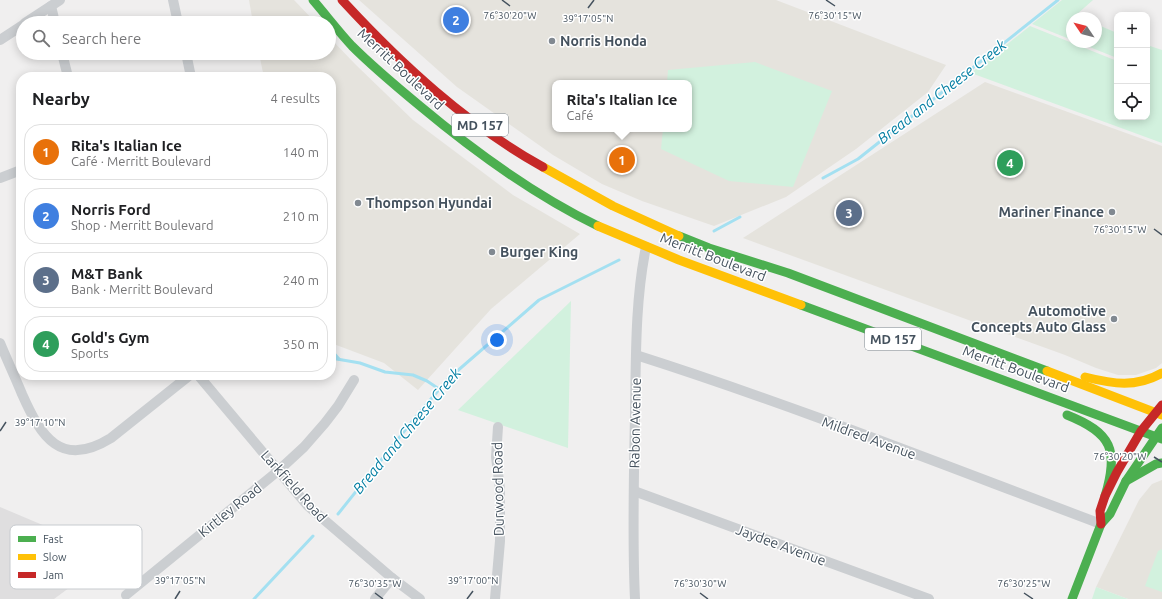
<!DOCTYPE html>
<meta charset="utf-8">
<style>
:root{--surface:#fff;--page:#f2f2f2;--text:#202124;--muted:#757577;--line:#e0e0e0;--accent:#818991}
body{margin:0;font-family:Ubuntu,sans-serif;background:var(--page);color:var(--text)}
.controls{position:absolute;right:12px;top:12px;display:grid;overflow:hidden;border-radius:8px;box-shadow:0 2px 10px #0003}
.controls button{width:36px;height:36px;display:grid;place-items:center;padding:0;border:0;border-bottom:1px solid var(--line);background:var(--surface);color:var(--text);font:20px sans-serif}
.compass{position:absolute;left:1066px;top:12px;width:36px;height:36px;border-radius:50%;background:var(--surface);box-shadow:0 2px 10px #0003;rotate:305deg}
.you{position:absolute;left:497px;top:340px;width:14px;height:14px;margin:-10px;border:3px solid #fff;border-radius:50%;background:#1a73e8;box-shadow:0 0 0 6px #1a73e833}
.badge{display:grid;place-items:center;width:26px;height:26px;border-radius:50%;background:var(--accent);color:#fff;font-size:13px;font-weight:700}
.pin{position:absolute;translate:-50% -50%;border:2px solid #fff;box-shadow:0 1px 4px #0006}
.popup{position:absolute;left:552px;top:80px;width:140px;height:52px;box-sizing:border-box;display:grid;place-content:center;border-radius:8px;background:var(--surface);filter:drop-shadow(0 1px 3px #0005);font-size:13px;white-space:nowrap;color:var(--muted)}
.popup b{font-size:15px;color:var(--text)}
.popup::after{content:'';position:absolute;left:50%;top:100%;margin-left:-8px;border:8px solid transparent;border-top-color:var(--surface)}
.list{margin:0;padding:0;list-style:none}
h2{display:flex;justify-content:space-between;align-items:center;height:52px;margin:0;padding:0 16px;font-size:17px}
h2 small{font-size:13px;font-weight:400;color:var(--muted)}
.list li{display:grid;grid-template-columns:26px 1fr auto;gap:12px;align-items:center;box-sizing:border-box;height:56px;margin:0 8px 8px;padding:0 8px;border:1px solid var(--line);border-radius:16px}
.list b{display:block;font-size:15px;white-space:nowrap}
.list p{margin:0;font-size:13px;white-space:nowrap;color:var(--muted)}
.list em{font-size:13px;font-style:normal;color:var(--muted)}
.icon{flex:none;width:22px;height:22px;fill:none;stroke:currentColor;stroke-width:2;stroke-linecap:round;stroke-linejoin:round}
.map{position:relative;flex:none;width:1162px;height:599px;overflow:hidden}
.search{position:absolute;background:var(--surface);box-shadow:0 2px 10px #0003;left:16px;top:16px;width:320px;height:44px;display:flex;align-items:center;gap:10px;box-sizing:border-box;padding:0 14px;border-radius:22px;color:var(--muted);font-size:15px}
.panel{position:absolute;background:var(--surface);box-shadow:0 2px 10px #0003;left:16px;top:72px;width:320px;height:308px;border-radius:16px}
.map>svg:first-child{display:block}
.commercial{fill:#e5e3dd;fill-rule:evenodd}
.education{fill:#dfdedf}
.green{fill:#d2f1de}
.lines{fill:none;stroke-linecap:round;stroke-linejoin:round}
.stream{stroke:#a4e0f1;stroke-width:3}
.street{stroke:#cbced1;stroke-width:10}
.fast{stroke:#4caf50;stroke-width:9}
.slow{stroke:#ffc107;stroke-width:9}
.jam{stroke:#c62828;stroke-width:9}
.ticks{fill:none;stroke:#45525e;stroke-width:1.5}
.poi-dot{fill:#818991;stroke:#fff;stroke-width:1.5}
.labels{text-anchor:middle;stroke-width:3;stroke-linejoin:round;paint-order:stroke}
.shield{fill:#fff;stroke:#7d868e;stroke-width:1}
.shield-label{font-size:13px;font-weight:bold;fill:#45525e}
.poi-label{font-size:14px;font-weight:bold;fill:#45525e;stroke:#fff;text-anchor:start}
.street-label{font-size:14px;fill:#45525e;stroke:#fff}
.water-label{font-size:15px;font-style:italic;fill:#047fa3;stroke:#fff}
.key{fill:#fff;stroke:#c7cbcf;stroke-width:1}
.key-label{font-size:11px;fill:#45525e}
.ticks-label{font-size:10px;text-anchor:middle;fill:#45525e;stroke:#fff;stroke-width:3;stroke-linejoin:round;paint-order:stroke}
</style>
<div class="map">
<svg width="1162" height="599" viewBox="0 0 1162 599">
<rect width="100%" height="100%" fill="#f0efef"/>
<g class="commercial">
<polygon points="249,0 294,0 316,23 253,23"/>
<path d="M359,0h417l170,65 -18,27 -72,57 -70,48 -72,29 -72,-25 -40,-17 -49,-29 -96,-68zM555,83h134v46h-134z"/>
<polygon points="329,37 356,65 413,120 513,195 580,234 491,309 418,390 384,363 331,343 331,77 264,77 262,68 259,53 329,53"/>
<polygon points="985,82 1162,146 1162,363 1156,368 1136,375 1118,375 1096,368 1065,355 743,238"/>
<polygon points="1162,480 1162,599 1128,599 1096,587 1139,500 1152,484"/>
</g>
<polygon class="education" points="0,507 83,542 100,565 54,599 0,599"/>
<g class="green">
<polygon points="1062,0 1093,0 1076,15 1082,18 1072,18 1072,40 1032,24"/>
<polygon points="1096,24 1117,33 1117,58 1077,42 1096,42"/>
<polygon points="1030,26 1117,61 1117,117 1147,117 1147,49 1150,46 1162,50 1162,143 971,73"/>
<polygon points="755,62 832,91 793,187 729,181 661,149 663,129 689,129 689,83 667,83 668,70"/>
<polygon points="571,301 568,448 458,410"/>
<polygon points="1162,549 1162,592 1145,586 1158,551"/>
<polygon points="1096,587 1128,599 1092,599"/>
</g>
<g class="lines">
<g class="stream">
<polyline points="823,178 858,159 1058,0"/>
<polyline points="714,231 740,217"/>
<polyline points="331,350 339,359"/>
<polyline points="331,358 360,363 385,372 413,375 427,381 439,389"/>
<polyline points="338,514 414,419 448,379 539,300 619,260"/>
<polyline points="254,599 313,536"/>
</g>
<g class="street">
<polyline points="173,0 178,23"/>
<polyline points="51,6 55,23"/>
<polyline points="25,23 60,0"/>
<polyline points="0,40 23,25"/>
<polyline points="62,53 68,77"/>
<polyline points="186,53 191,77"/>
<polyline points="0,178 21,170"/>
<path d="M0,343c7,17 15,34 22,51 19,43 39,75 89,44l79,-63"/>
<path d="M636,355c157,50 310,111 465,169"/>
<polyline points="198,375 308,506 392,578 420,599"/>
<polyline points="634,491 929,599"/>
<polyline points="126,595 278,471 304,447 325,423 338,406 354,380"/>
<polyline points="375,599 392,578"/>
<polyline points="495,599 500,541 500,489 496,457 498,427"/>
<path d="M635,599c-3,-62 -1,-124 0,-185 1,-56 0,-113 11,-167"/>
</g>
<g class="fast">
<path d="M313,0c13,15 25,31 39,46 21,21 45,41 68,60 55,46 114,89 178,120"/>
<polyline points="679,236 709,248 788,273 1047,371"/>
<polyline points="801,305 1162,439"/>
<path d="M1067,415c45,18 52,35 38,81"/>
<polyline points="1126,481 1156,464 1162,463"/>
<polyline points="1072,599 1101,524 1110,514 1126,481 1162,428"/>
</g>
<g class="slow">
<polyline points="543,167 613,206 679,236"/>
<polyline points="598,226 679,260 801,305"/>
<polyline points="1047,371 1162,415"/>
<path d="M1085,377c28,7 51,11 77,-4"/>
</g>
<g class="jam">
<path d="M342,0c59,64 124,124 201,167"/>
<polyline points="1101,524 1100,511 1105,496 1117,472 1141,431 1162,405"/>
</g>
</g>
<path class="ticks" d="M502,0l8,6M826,0l9,6M588,8l6,-8M1154,229l8,6M0,431l6,-9M1154,457l8,5M375,593l8,6M700,593l8,6M1024,593l9,6M175,599l5,-8M467,599l6,-8"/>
<g class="poi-dot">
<circle cx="552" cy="41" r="4"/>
<circle cx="358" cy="203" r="4"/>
<circle cx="1112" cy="212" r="4"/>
<circle cx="492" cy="252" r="4"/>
<circle cx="1114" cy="319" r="4"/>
</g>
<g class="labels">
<g class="shield">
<rect x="452" y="114" width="56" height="22" rx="3"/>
<rect x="865" y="328" width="56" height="22" rx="3"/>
</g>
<g class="shield-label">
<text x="480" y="130">MD 157</text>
<text x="893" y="344">MD 157</text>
</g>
<g class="poi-label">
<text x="560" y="46">Norris Honda</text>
<text x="366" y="208">Thompson Hyundai</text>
<text x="1104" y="217" text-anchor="end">Mariner Finance</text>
<text x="500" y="257">Burger King</text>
<text x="1106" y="316" text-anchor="end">Automotive<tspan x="1106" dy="16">Concepts Auto Glass</tspan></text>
</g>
<g class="street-label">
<text transform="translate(401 69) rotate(43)" y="5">Merritt Boulevard</text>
<text transform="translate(713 257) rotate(21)" y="5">Merritt Boulevard</text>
<text transform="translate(1016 369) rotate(20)" y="5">Merritt Boulevard</text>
<text transform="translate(635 423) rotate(-89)" y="5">Rabon Avenue</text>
<text transform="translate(869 438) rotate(20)" y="5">Mildred Avenue</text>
<text transform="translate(294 486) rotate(48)" y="5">Larkfield Road</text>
<text transform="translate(498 489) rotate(-91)" y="5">Durwood Road</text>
<text transform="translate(230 510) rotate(-39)" y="5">Kirtley Road</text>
<text transform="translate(781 545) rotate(20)" y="5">Jaydee Avenue</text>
</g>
<g class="water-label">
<text transform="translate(942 92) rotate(-38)" y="5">Bread and Cheese Creek</text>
<text transform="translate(407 431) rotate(-50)" y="5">Bread and Cheese Creek</text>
</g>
</g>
<rect x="10" y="525" width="132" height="64" rx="6" class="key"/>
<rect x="18" y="536" width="18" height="6" fill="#4caf50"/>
<rect x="18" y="554" width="18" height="6" fill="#ffc107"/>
<rect x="18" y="572" width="18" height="6" fill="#c62828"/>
<g class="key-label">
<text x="43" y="543">Fast</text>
<text x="43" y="561">Slow</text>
<text x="43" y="579">Jam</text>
</g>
<g class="ticks-label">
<text x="510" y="19">76°30'20"W</text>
<text x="835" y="19">76°30'15"W</text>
<text x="588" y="22">39°17'05"N</text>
<text x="1120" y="233">76°30'15"W</text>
<text x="40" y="426">39°17'10"N</text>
<text x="1120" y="460">76°30'20"W</text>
<text x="180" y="584">39°17'05"N</text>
<text x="473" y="584">39°17'00"N</text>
<text x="375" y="587">76°30'35"W</text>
<text x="700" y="587">76°30'30"W</text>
<text x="1024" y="587">76°30'25"W</text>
</g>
</svg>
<div class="controls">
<button>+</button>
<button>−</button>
<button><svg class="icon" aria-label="locate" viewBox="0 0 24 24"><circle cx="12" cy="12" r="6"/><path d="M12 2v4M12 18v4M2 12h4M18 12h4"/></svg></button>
</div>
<svg class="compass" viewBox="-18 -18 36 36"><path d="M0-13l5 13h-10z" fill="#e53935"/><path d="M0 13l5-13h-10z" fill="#757577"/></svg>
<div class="you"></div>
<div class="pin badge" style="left:622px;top:160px;background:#e8710a">1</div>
<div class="popup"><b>Rita's Italian Ice</b>Café</div>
<div class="pin badge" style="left:456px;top:20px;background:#3f7fe0">2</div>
<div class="pin badge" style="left:849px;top:213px;background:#5c6f8a">3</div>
<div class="pin badge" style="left:1010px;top:163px;background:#2e9e5b">4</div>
<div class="search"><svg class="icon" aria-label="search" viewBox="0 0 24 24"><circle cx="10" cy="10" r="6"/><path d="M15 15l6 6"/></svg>Search here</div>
<section class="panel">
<h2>Nearby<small>4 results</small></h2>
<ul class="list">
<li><span class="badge" style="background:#e8710a">1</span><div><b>Rita's Italian Ice</b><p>Café · Merritt Boulevard</p></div><em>140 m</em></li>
<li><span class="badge" style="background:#3f7fe0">2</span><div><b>Norris Ford</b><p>Shop · Merritt Boulevard</p></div><em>210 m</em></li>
<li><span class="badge" style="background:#5c6f8a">3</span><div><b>M&amp;T Bank</b><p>Bank · Merritt Boulevard</p></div><em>240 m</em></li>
<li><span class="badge" style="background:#2e9e5b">4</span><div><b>Gold's Gym</b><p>Sports</p></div><em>350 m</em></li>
</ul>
</section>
</div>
